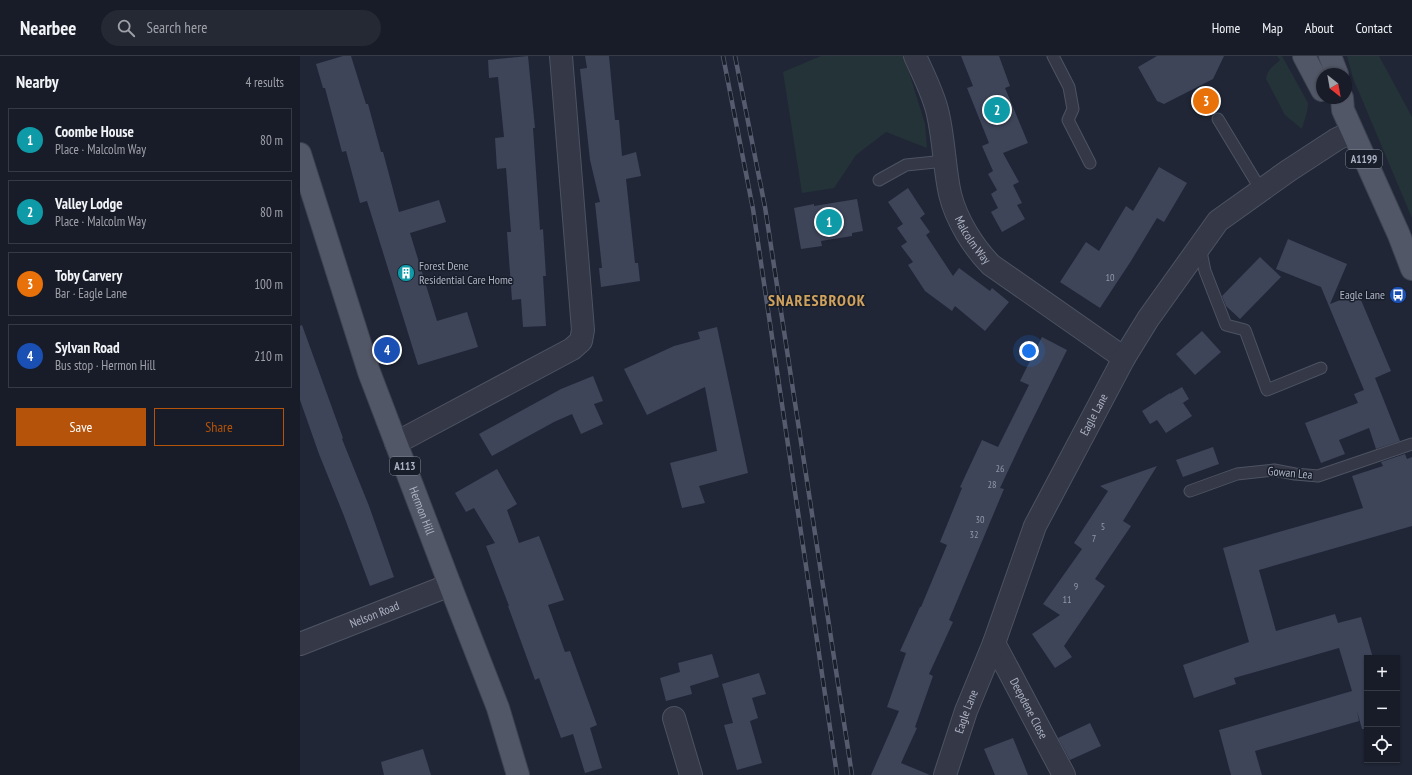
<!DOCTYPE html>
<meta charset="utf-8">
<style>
:root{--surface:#181c28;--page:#252934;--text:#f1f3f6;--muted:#9fa1a8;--line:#363a45;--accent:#b45309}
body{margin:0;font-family:"PT Sans Narrow",sans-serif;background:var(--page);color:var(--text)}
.controls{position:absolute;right:12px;bottom:12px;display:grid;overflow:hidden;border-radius:0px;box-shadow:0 1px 3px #0004}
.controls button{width:36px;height:36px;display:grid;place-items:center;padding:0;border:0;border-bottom:1px solid var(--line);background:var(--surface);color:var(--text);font:20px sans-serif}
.compass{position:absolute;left:1016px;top:12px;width:36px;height:36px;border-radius:50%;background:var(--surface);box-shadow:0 1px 3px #0004;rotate:149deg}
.you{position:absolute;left:729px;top:295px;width:14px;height:14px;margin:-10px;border:3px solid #fff;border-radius:50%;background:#1a73e8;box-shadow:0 0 0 6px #1a73e833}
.badge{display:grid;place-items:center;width:26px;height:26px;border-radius:50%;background:var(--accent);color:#fff;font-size:13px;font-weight:700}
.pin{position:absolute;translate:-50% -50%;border:2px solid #fff;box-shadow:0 1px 4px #0006}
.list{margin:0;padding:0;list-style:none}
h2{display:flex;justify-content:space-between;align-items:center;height:52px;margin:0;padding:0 16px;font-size:17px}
h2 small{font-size:13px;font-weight:400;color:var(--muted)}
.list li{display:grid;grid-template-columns:26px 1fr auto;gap:12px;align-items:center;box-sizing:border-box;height:64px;margin:0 8px 8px;padding:0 8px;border:1px solid var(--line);border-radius:0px}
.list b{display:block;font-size:15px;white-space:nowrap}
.list p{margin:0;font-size:13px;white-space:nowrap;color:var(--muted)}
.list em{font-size:13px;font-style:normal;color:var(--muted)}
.actions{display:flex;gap:8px;padding:12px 16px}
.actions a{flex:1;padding:9px 0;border:1px solid var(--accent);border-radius:0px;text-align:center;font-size:14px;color:var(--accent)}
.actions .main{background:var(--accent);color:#fff}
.icon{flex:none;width:22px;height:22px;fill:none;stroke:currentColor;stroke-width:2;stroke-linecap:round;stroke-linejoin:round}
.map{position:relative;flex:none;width:1112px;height:719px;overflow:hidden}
header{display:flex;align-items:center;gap:24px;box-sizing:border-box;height:56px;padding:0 20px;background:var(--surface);border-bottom:1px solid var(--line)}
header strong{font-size:19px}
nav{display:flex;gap:22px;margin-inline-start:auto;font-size:14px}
.search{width:280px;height:36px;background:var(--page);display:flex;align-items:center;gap:10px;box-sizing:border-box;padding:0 14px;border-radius:22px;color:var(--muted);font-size:15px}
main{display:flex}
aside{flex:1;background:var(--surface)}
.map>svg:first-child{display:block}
.green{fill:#233338}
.building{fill:#3e4559}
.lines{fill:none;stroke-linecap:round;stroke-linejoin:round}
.service-casing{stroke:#4e5362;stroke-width:13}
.minor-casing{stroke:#4e5362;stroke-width:24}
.primary-casing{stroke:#3d4250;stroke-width:24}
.service{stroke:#343847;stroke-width:11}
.minor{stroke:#343847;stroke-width:22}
.primary{stroke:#525767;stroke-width:22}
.rail-casing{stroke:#565c6e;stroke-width:4.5}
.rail{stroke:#191e2b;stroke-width:3;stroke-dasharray:9;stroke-linecap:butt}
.labels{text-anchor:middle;stroke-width:3;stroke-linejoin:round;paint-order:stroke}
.number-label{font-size:10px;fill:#9298a9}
.shield{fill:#191e2b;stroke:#818696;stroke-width:1}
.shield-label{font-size:11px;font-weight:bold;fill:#aeb3c4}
.street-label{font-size:12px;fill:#aeb3c4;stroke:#191e2b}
.poi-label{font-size:12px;fill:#aeb3c4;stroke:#191e2b;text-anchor:start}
.district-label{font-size:16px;font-weight:bold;letter-spacing:1px;fill:#d0a25d;stroke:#191e2b}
</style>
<header>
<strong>Nearbee</strong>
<div class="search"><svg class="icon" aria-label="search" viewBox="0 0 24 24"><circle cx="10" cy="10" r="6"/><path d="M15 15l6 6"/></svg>Search here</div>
<nav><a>Home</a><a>Map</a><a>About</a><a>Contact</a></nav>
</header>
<main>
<aside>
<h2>Nearby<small>4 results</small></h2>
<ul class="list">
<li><span class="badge" style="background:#0f9aa8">1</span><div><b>Coombe House</b><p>Place · Malcolm Way</p></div><em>80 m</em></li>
<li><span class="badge" style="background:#0f9aa8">2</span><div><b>Valley Lodge</b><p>Place · Malcolm Way</p></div><em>80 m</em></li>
<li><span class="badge" style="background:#e8710a">3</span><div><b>Toby Carvery</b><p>Bar · Eagle Lane</p></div><em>100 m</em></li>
<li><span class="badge" style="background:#1a4fb4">4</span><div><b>Sylvan Road</b><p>Bus stop · Hermon Hill</p></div><em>210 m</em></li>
</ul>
<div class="actions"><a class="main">Save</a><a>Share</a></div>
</aside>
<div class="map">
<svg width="1112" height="719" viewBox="0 0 1112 719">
<rect width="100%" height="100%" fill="#202636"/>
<g class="green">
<polygon points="521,0 604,0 625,68 627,92 586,76 556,99 534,132 502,137 483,16"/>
<path d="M977,0h5l26,47c0,10 -4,17 -6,26l-17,-14 -19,-36c1,-9 7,-13 14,-19z"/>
<polygon points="1047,0 1079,0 1112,61 1112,162 1053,22"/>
</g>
<g class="building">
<polygon points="43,0 51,0 66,48 68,48 81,96 83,96 99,156 139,144 146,166 110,177 137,265 167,256 178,291 118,309 67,145 60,147 46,95 42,96 25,32 23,32 16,8"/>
<polygon points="228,0 235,72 233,72 240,174 243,173 246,220 243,220 246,270 223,271 221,243 212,244 207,176 211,176 206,112 197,113 195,82 204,81 198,21 189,22 188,4"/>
<polygon points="285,0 309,0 315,64 319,64 322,100 336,96 341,120 326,123 335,207 338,207 340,225 301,231 299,212 302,212 295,147 300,146 290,104 280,13 287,12"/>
<polygon points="661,0 699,0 710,30 705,32 728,87 703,97 719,126 713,129 722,147 717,149 725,163 702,176 691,156 698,152 691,138 697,134 688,118 693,115 682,90 689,87 667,32 673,30"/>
<polygon points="857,0 924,0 913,23 864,48 857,45 838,11"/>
<polygon points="859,111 887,127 864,166 857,162 831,205 800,252 760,226 786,186 799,195 826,150 833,155"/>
<polygon points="608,132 625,158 620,162 630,176 626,179 653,220 659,212 690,235 692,232 709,246 685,275 655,250 652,255 625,235 608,209 613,206 601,190 607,186 597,172 603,168 588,146"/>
<polygon points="557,143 563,175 552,177 552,180 521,185 522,190 501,193 494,152 514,148 514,150"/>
<polygon points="988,183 1047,208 1030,248 1058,237 1091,315 1075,322 1100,385 1076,393 1069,372 1039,384 1045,398 1021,407 1005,367 1058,347 1054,338 1064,334 1021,231 976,213"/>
<polygon points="960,201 981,221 940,263 926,250 922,240"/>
<polygon points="2,269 43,382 42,383 69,450 94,521 70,530 44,460 19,398 0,344 0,270"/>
<polygon points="417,271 448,417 399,430 405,447 382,452 370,407 417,395 405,331 347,359 324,313 374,290 400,283 398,276"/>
<polygon points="902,275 921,296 895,319 876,298"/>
<polygon points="742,281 767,294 723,383 700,432 704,433 649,564 653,566 629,618 633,620 615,671 617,672 601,707 630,719 571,719 599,655 587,651 606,597 600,595 620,551 621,551 647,489 640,486 662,432 660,431 682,384 698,391 729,329 720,325"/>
<polygon points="293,320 303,345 294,348 303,368 281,378 272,358 254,366 192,400 179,378 261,333"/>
<polygon points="882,331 889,343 878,350 883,347 892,360 866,377 857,364 850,368 842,355 870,337 870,338"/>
<polygon points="913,391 919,408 883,421 876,404"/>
<polygon points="1105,398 1107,403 1112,401 1112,470 959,514 976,575 1035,558 1038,567 1061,561 1073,602 1067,602 1067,673 1062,673 1057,655 1059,665 955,695 962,719 931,719 919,674 1052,635 1039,592 934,622 936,628 894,642 883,609 949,586 923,492 1063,452 1052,420 1083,410 1081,406"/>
<polygon points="857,410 823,465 831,470 795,523 805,530 764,590 772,601 755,612 732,578 760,559 743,548 782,493 774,487 808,435 800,430"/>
<polygon points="197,413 217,448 207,454 219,487 239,480 264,544 248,549 265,596 270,595 297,669 290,672 302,712 285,717 273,678 261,682 239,622 235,624 208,550 209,550 186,490 195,487 174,452 166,456 155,437"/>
<polygon points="412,598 419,621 390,630 392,638 366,645 360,622 380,616 378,607"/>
<polygon points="459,617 466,638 452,642 458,662 450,665 462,707 437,714 424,669 433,667 422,628"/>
<polygon points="790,667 801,690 770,704 758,682"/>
<polygon points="713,682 728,719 695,719 684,693"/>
<polygon points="123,693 131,719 84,719 81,706"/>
</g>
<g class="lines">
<defs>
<g id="service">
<polyline points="753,0 769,31 773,53 768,64 790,107"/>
<polyline points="918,63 961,134"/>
<polyline points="579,124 606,109 645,105"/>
<polyline points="900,191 905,215 926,269 945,274 967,334 1021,312"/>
<polyline points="890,435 937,418 974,414 995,418 1018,420 1112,388"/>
</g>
<g id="minor">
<path id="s1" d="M615,0c8,18 17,35 22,54 7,27 7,57 13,84 6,25 23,53 41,71l133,93"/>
<polyline points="96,387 272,293 281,285 283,274 261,0"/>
<path id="s2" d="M694,587l70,132"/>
<path id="s3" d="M0,588l150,-59"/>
<polyline points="374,662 391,719"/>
<path id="s4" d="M645,719l21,-64 28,-68 41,-117 89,-168 24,-39 70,-98 70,-50 49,-32 15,-7"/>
</g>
<g id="primary">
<polyline points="1004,0 1022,34"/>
<polyline points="1030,0 1037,18"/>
<polyline points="1042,42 1043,54 1099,179 1112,213"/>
<path id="s5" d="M0,98l69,218 81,213 48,123 20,67"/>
</g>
</defs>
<use href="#service" class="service-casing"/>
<use href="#minor" class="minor-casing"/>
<use href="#primary" class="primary-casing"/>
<use href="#service" class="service"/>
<use href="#minor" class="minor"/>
<use href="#primary" class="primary"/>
<defs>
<g id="rail">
<polyline points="423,0 453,153 537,719"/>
<polyline points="435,0 465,151 552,719"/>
</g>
</defs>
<use href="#rail" class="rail-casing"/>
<use href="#rail" class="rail"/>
</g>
<defs>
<symbol id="building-disc" viewBox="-11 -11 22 22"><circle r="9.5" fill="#0f9aa8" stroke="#191e2b"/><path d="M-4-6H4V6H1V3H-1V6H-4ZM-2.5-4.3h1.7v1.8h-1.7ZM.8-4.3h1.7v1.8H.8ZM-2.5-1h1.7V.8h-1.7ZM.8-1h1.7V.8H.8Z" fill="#fff"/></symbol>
<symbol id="bus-disc" viewBox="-11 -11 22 22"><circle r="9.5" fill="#1a4fb4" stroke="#191e2b"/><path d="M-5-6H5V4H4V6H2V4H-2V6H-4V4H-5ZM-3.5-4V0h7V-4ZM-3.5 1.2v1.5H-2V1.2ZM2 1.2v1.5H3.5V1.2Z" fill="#fff"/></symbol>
</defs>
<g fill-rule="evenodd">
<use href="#building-disc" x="96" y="207" width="20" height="20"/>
<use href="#bus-disc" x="1088" y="229" width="20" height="20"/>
</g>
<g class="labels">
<g class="number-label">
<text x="810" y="225">10</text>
<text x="700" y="416">26</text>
<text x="692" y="432">28</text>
<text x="680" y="467">30</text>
<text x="803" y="474">5</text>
<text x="674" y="482">32</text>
<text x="794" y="486">7</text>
<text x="776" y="534">9</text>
<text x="767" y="547">11</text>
</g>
<g class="shield">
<rect x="1046" y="94" width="36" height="18" rx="3"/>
<rect x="90" y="401" width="30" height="18" rx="3"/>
</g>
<g class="shield-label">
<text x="1064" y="107">A1199</text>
<text x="105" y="414">A113</text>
</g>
<g class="street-label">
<text dy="4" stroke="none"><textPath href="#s1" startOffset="195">Malcolm Way</textPath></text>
<text dy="4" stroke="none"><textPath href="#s4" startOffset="391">Eagle Lane</textPath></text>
<text transform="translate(990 417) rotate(5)" y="4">Gowan Lea</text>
<text dy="4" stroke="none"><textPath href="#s5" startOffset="377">Hermon Hill</textPath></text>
<text dy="4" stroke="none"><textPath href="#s3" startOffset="80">Nelson Road</textPath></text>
<text dy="4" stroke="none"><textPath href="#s2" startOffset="74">Deepdene Close</textPath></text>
<text dy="4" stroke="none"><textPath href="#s4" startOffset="67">Eagle Lane</textPath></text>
</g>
<g class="poi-label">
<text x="119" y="214">Forest Dene<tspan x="119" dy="14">Residential Care Home</tspan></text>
<text x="1085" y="243" text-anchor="end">Eagle Lane</text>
</g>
<g class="district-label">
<text x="517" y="250">SNARESBROOK</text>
</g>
</g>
</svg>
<div class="controls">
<button>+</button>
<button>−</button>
<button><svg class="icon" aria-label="locate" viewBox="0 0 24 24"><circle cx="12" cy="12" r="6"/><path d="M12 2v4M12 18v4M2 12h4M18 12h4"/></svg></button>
</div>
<svg class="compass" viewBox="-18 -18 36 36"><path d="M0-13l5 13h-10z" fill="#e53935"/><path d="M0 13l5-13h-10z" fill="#9fa1a8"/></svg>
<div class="you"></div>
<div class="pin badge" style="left:529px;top:166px;background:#0f9aa8">1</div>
<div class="pin badge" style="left:697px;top:54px;background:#0f9aa8">2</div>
<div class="pin badge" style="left:906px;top:45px;background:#e8710a">3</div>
<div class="pin badge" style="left:87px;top:294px;background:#1a4fb4">4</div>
</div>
</main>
